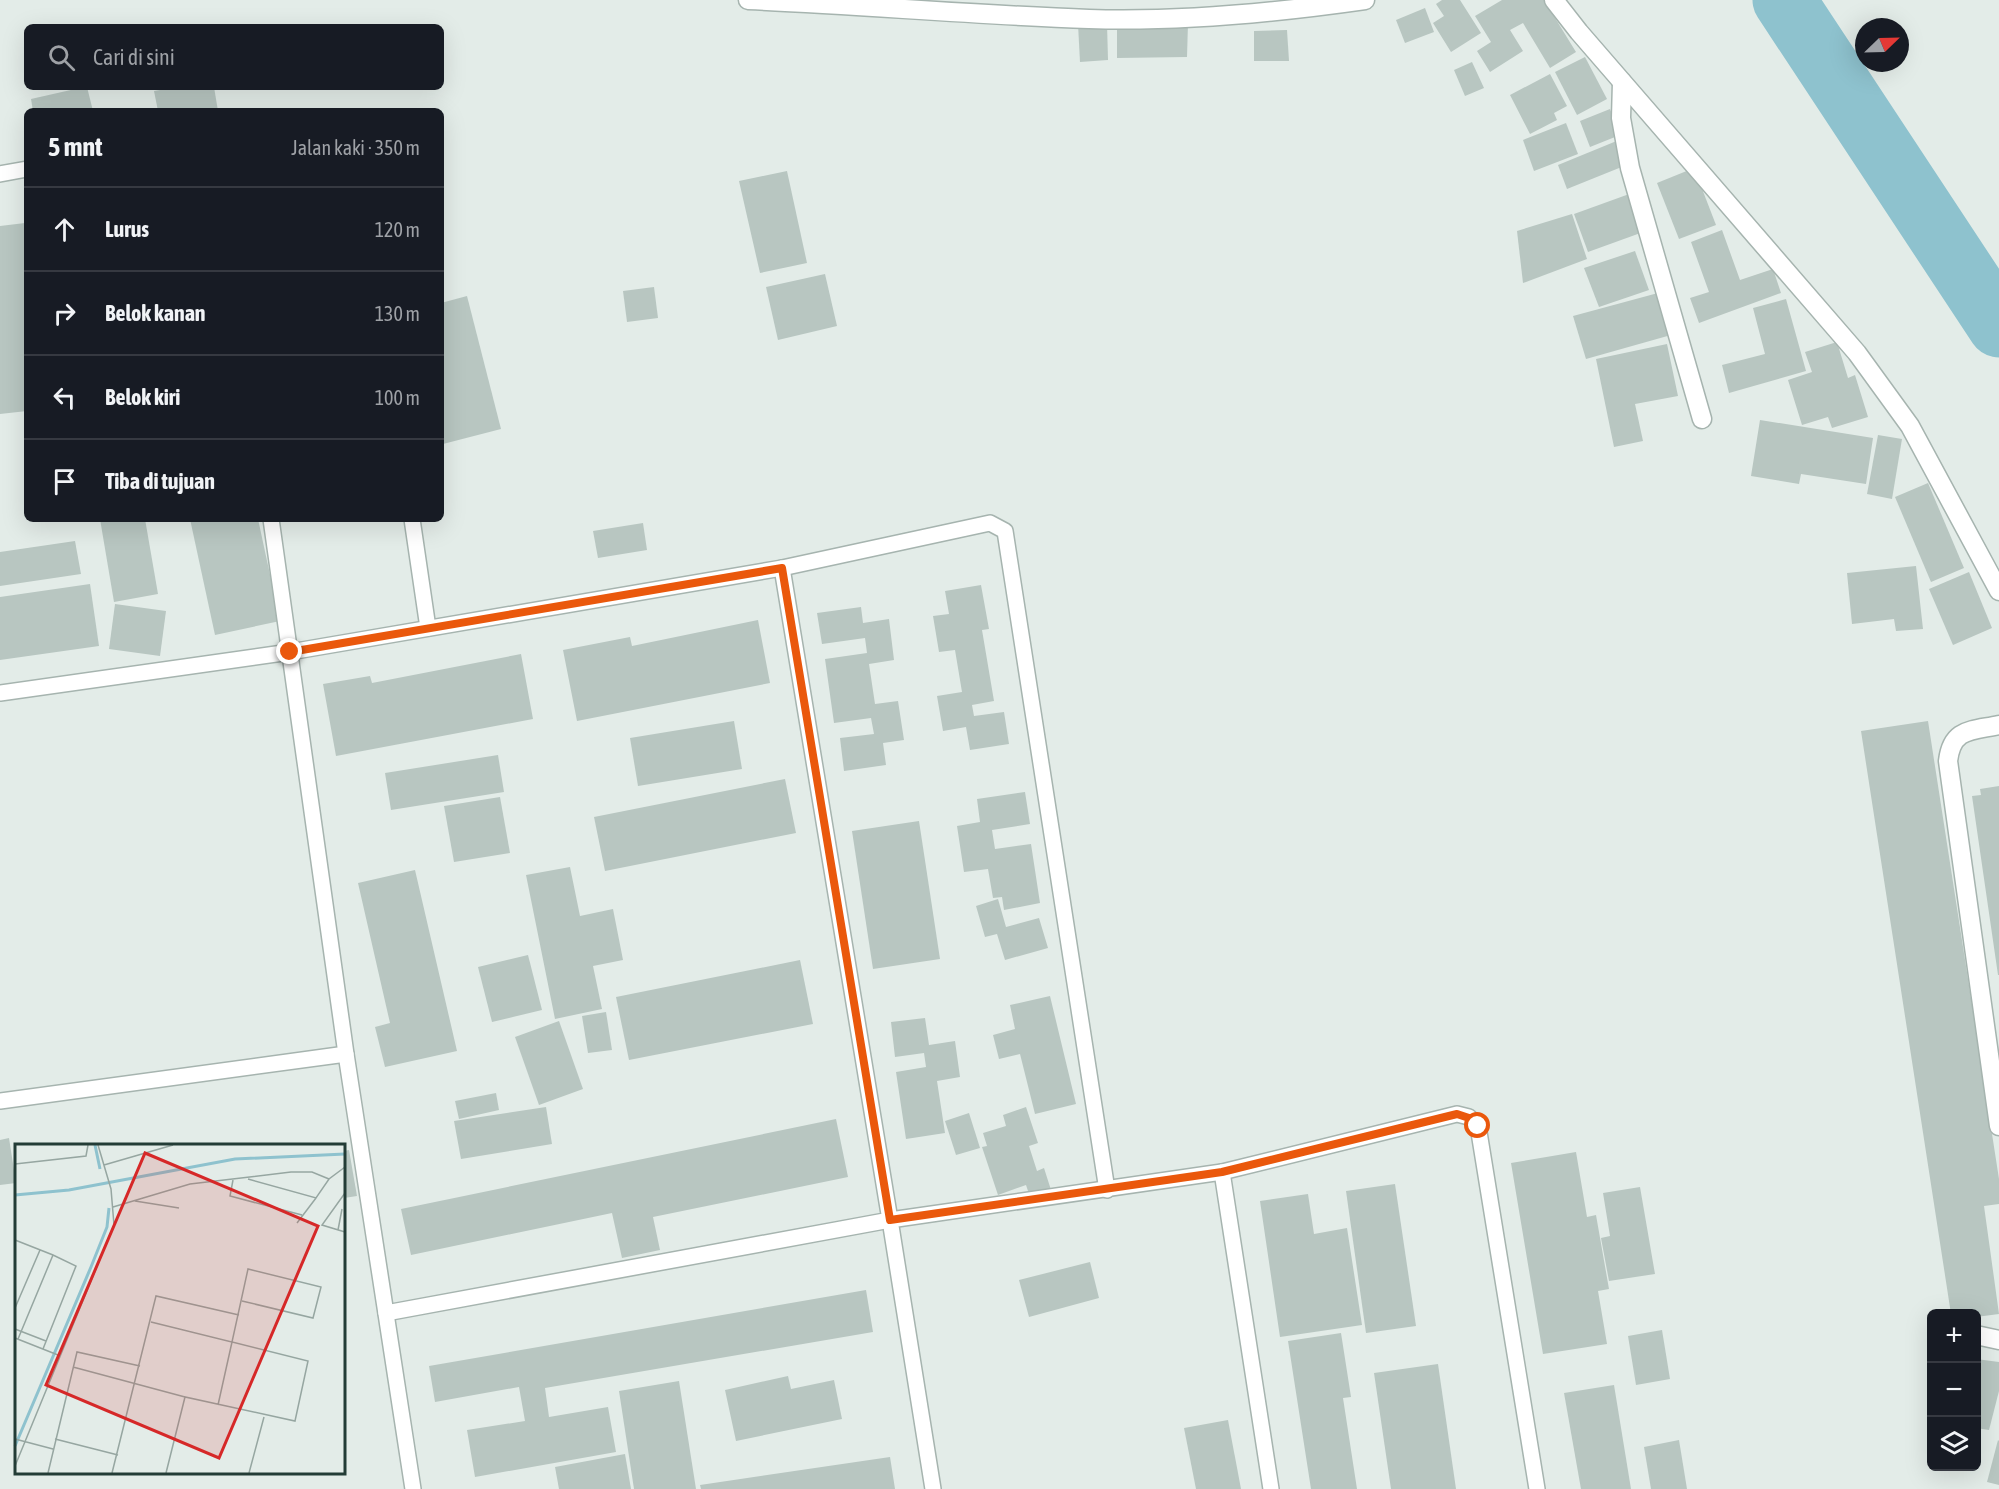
<!DOCTYPE html>
<html lang="id">
<meta charset="utf-8">
<style>
:root{--surface:#171b24;--page:#20242c;--text:#f1f3f6;--muted:#9ea1a6;--line:#363941}
body{margin:0;font-family:"Asap Condensed",sans-serif;background:var(--page);color:var(--text)}
.controls{position:absolute;right:18px;bottom:18px;display:grid;overflow:hidden;border-radius:9px;box-shadow:0 6px 24px #0002}
.controls button{width:54px;height:54px;display:grid;place-items:center;padding:0;border:0;border-bottom:2px solid var(--line);background:var(--surface);color:var(--text);font:30px sans-serif}
.compass{position:absolute;left:1855px;top:18px;width:54px;height:54px;border-radius:50%;background:var(--surface);box-shadow:0 6px 24px #0002;rotate:67deg}
.stop{position:absolute;width:18px;height:18px;margin:-14px;border:4px solid #ea580c;border-radius:50%;background:#fff}
.stop.end{background:#ea580c;border-color:#fff;box-shadow:0 2px 6px #0008}
.list{margin:0;padding:0;list-style:none}
h2{display:flex;justify-content:space-between;align-items:center;height:78px;margin:0;padding:0 24px;font-size:26px}
h2 small{font-size:20px;font-weight:400;color:var(--muted)}
.list li{display:grid;grid-template-columns:39px 1fr auto;gap:18px;align-items:center;box-sizing:border-box;height:84px;padding:0 24px;border-top:2px solid var(--line)}
.list b{display:block;font-size:22px;white-space:nowrap}
.list em{font-size:20px;font-style:normal;color:var(--muted)}
.icon{flex:none;width:33px;height:33px;fill:none;stroke:currentColor;stroke-width:2;stroke-linecap:round;stroke-linejoin:round}
.map{position:relative;flex:none;width:1999px;height:1489px;overflow:hidden}
.search{position:absolute;background:var(--surface);box-shadow:0 6px 24px #0002;left:24px;top:24px;width:420px;height:66px;display:flex;align-items:center;gap:15px;box-sizing:border-box;padding:0 21px;border-radius:9px;color:var(--muted);font-size:22px}
.panel{position:absolute;background:var(--surface);box-shadow:0 6px 24px #0002;left:24px;top:108px;width:420px;height:414px;border-radius:9px}
.map>svg:first-child{display:block}
.lines{fill:none;stroke-linecap:round;stroke-linejoin:round}
.river{stroke:#8ec2ce;stroke-width:63}
.building{fill:#b8c6c1}
.service-casing{stroke:#a6b4af;stroke-width:18}
.minor-casing{stroke:#a6b4af;stroke-width:21}
.service{stroke:#fff;stroke-width:15}
.minor{stroke:#fff;stroke-width:18}
.route{stroke:#ea580c;stroke-width:8}
.inset-river{fill:none;stroke:#8ec2ce;stroke-width:3}
.inset-road{fill:none;stroke:#96a6a1;stroke-width:1.5}
.view{fill:#d62828;fill-opacity:0.15;stroke:#d62828;stroke-width:3}
.inset-edge{fill:none;stroke:#233c36;stroke-width:3}
</style>
<div class="map">
<svg width="1999" height="1489" viewBox="0 0 1999 1489">
<rect width="100%" height="100%" fill="#e3ece8"/>
<g class="lines">
<polyline class="river" points="1784,0 1999,326"/>
</g>
<g class="building">
<polygon points="1442,0 1460,0 1481,33 1451,52 1433,23 1444,16 1436,4"/>
<polygon points="1502,0 1544,0 1576,52 1550,68 1523,23 1510,30 1523,51 1490,72 1477,51 1491,42 1475,16"/>
<polygon points="1425,8 1434,32 1405,43 1396,20"/>
<polygon points="1107,23 1108,60 1080,62 1078,24"/>
<polygon points="1117,23 1188,23 1187,57 1117,58"/>
<polygon points="1287,30 1289,61 1254,61 1254,31"/>
<polygon points="1585,57 1607,99 1577,115 1555,72"/>
<polygon points="1472,62 1484,88 1465,96 1454,70"/>
<polygon points="1550,74 1567,106 1554,113 1557,120 1530,134 1510,95"/>
<polygon points="84,87 87,87 93,111 33,111 31,99"/>
<polygon points="178,87 214,87 218,111 158,111 154,91"/>
<polygon points="1610,109 1620,135 1590,147 1580,121"/>
<polygon points="1566,123 1578,154 1534,171 1523,140"/>
<polygon points="1619,140 1629,164 1567,189 1558,165"/>
<polygon points="1694,168 1716,225 1679,239 1657,183"/>
<polygon points="787,171 807,263 760,273 739,181"/>
<polygon points="1632,193 1646,231 1588,252 1574,214"/>
<polygon points="1572,214 1587,259 1523,283 1517,231"/>
<polygon points="25,223 27,411 0,414 0,226"/>
<polygon points="1722,230 1740,280 1773,269 1781,293 1699,323 1690,298 1709,292 1691,242"/>
<polygon points="1635,251 1649,290 1599,307 1584,268"/>
<polygon points="825,274 837,326 778,340 766,287"/>
<polygon points="654,287 658,318 627,322 623,291"/>
<polygon points="1658,293 1671,335 1586,359 1573,316"/>
<polygon points="467,296 501,429 443,444 441,303"/>
<polygon points="1786,299 1806,371 1729,393 1722,365 1765,354 1753,308"/>
<polygon points="1837,342 1848,378 1855,375 1868,417 1832,428 1828,417 1802,425 1788,380 1812,372 1805,352"/>
<polygon points="1667,344 1678,396 1635,404 1643,441 1614,447 1596,359"/>
<polygon points="1760,420 1873,438 1866,484 1801,474 1799,484 1751,476"/>
<polygon points="1878,435 1902,439 1892,499 1867,494"/>
<polygon points="1928,483 1964,568 1931,582 1895,497"/>
<polygon points="100,519 145,519 158,594 114,602"/>
<polygon points="190,519 258,519 280,621 215,635"/>
<polygon points="643,523 647,550 598,558 593,531"/>
<polygon points="75,541 81,574 0,586 0,552"/>
<polygon points="1916,566 1923,629 1896,631 1894,619 1852,624 1847,573"/>
<polygon points="1969,572 1992,628 1953,645 1929,589"/>
<polygon points="90,584 99,646 0,660 0,597"/>
<polygon points="981,585 989,629 982,630 994,701 972,705 974,716 1004,712 1009,744 970,750 966,727 943,731 937,696 962,692 955,650 939,652 933,616 949,614 945,591"/>
<polygon points="115,604 166,611 160,656 109,649"/>
<polygon points="861,607 863,623 889,619 894,660 869,664 875,704 898,701 904,740 883,743 886,765 844,771 840,738 874,734 871,718 834,723 825,659 867,653 865,638 822,644 817,613"/>
<polygon points="758,620 770,683 577,721 563,650 630,637 632,646"/>
<polygon points="521,654 533,719 336,756 323,684 370,676 372,683"/>
<polygon points="734,721 742,769 638,786 630,738"/>
<polygon points="1928,721 1999,1179 1999,1204 1984,1206 1999,1314 1976,1317 1976,1314 1951,1314 1861,731"/>
<polygon points="498,755 504,792 391,810 385,773"/>
<polygon points="785,779 796,833 605,871 594,817"/>
<polygon points="1999,786 1999,975 1998,975 1972,796 1981,795 1980,789"/>
<polygon points="1025,792 1030,824 992,830 995,849 1031,844 1040,903 1004,910 1002,897 993,898 988,869 964,872 957,826 980,822 977,799"/>
<polygon points="500,797 510,853 454,862 444,806"/>
<polygon points="919,821 940,959 873,969 852,831"/>
<polygon points="570,867 580,916 613,909 623,960 593,966 602,1009 555,1019 526,875"/>
<polygon points="415,870 457,1051 385,1067 375,1027 390,1023 358,883"/>
<polygon points="998,899 1006,927 1039,918 1048,948 1005,960 997,934 985,937 976,906"/>
<polygon points="528,955 542,1010 492,1022 478,967"/>
<polygon points="800,960 813,1024 629,1060 616,997"/>
<polygon points="1050,996 1076,1104 1035,1114 1020,1054 999,1059 993,1035 1015,1029 1010,1005"/>
<polygon points="606,1012 612,1050 588,1053 582,1016"/>
<polygon points="925,1018 929,1045 955,1041 960,1077 937,1081 945,1133 906,1139 896,1072 926,1067 924,1053 895,1057 891,1022"/>
<polygon points="559,1021 583,1089 539,1105 515,1037"/>
<polygon points="496,1093 499,1110 459,1119 455,1101"/>
<polygon points="546,1107 552,1144 461,1159 454,1121"/>
<polygon points="1026,1107 1038,1143 1029,1146 1037,1171 1044,1168 1051,1190 1030,1197 1026,1185 998,1195 982,1147 987,1146 983,1133 1006,1126 1003,1115"/>
<polygon points="969,1113 980,1148 956,1155 945,1121"/>
<polygon points="836,1119 848,1177 653,1217 660,1250 622,1258 612,1213 411,1255 401,1209"/>
<polygon points="9,1138 16,1183 0,1185 0,1140"/>
<polygon points="349,1150 357,1196 344,1198 344,1151"/>
<polygon points="1576,1152 1587,1217 1596,1215 1609,1289 1598,1291 1607,1344 1543,1354 1511,1163"/>
<polygon points="1395,1184 1416,1326 1366,1333 1346,1191"/>
<polygon points="1640,1187 1655,1274 1609,1281 1601,1238 1610,1236 1603,1193"/>
<polygon points="1308,1194 1314,1234 1347,1228 1362,1325 1280,1337 1260,1201"/>
<polygon points="1090,1262 1099,1298 1029,1317 1019,1280"/>
<polygon points="866,1290 873,1332 545,1388 549,1417 608,1407 616,1452 475,1477 467,1430 525,1421 519,1387 435,1402 429,1366"/>
<polygon points="1662,1330 1670,1379 1636,1385 1628,1336"/>
<polygon points="1341,1333 1351,1397 1343,1398 1357,1489 1311,1489 1288,1341"/>
<polygon points="1976,1359 1999,1362 1999,1391 1989,1430 1976,1428"/>
<polygon points="1438,1364 1456,1489 1391,1489 1374,1373"/>
<polygon points="788,1376 791,1389 834,1380 842,1419 736,1441 725,1390"/>
<polygon points="679,1381 696,1489 634,1489 619,1391"/>
<polygon points="1614,1385 1631,1489 1581,1489 1564,1393"/>
<polygon points="1228,1420 1241,1489 1196,1489 1184,1428"/>
<polygon points="1679,1440 1687,1489 1651,1489 1644,1447"/>
<polygon points="1998,1440 1999,1441 1999,1485 1987,1482"/>
<polygon points="625,1454 631,1489 559,1489 555,1467"/>
<polygon points="890,1457 895,1489 701,1489 700,1485"/>
</g>
<g class="lines">
<defs>
<g id="service">
<polyline points="0,174 27,169"/>
<polyline points="271,519 346,1054"/>
<polyline points="412,519 428,628"/>
<polyline points="0,693 290,652 782,568 990,523 1005,531 1107,1190"/>
<polyline points="0,1101 346,1054 413,1489"/>
<polyline points="1222,1172 1271,1489"/>
<polyline points="386,1313 890,1220 782,568"/>
<polyline points="933,1489 890,1220 1222,1172 1457,1114 1469,1117 1478,1126 1537,1489"/>
</g>
<g id="minor">
<path d="M748,0c114,5 227,15 341,19 92,3 185,-6 276,-19"/>
<polyline points="1554,0 1579,32 1857,353 1910,426 1999,591"/>
<polyline points="1622,82 1621,118 1630,168 1702,419"/>
<path d="M1999,725c-28,6 -47,3 -51,36l51,365"/>
<polyline points="1976,1335 1999,1340"/>
</g>
</defs>
<use href="#service" class="service-casing"/>
<use href="#minor" class="minor-casing"/>
<use href="#service" class="service"/>
<use href="#minor" class="minor"/>
</g>
<g class="lines">
<polyline class="route" points="290,652 782,568 890,1220 1222,1172 1457,1114 1469,1118 1478,1126"/>
</g>
<g transform="translate(15 1144)">
<rect width="330" height="330" fill="#e3ece8"/>
<path class="inset-river" d="M80,1l5,24M0,51l54,-5 166,-31 110,-5M0,302l76,-179 16,-40 2,-19"/>
<path class="inset-road" d="M0,20l71,-8 2,-11M89,21l69,-20M233,35l68,19 13,-19 16,-12M218,36l-3,16 72,19M330,49l-23,32 23,7M120,57l44,7M98,63l77,-23 101,-12h21l17,7M282,79l19,-25M323,86l4,-21M0,96l38,15 -35,84M0,164l25,-58M136,178l81,20 -14,63M0,185l31,12M0,194l43,17M28,205l33,-83 -23,-11M58,223l112,30M0,295l38,10M40,295l63,16M0,322l99,-241 -3,-36 -13,-44M33,329l29,-121 63,14M97,329l44,-177 83,19M151,329l19,-76 110,24 13,-60 -76,-19 16,-73 73,18 -8,31 -71,-17M234,329l15,-56"/>
<path class="view" d="M130,9l173,73 -99,232 -173,-73z"/>
<rect width="330" height="330" class="inset-edge"/>
</g>
</svg>
<div class="controls">
<button>+</button>
<button>−</button>
<button><svg class="icon" aria-label="layers" viewBox="0 0 24 24"><path d="M12 4l9 5-9 5-9-5zM3 14l9 5 9-5"/></svg></button>
</div>
<svg class="compass" viewBox="-18 -18 36 36"><path d="M0-13l5 13h-10z" fill="#e53935"/><path d="M0 13l5-13h-10z" fill="#9ea1a6"/></svg>
<div class="stop" style="left:1478px;top:1126px"></div>
<div class="stop end" style="left:290px;top:652px"></div>
<div class="search"><svg class="icon" aria-label="search" viewBox="0 0 24 24"><circle cx="10" cy="10" r="6"/><path d="M15 15l6 6"/></svg>Cari di sini</div>
<section class="panel">
<h2>5 mnt<small>Jalan kaki · 350 m</small></h2>
<ul class="list">
<li><svg class="icon" aria-label="ahead" viewBox="0 0 24 24"><path d="M12 20V5M6 11l6-6 6 6"/></svg><div><b>Lurus</b></div><em>120 m</em></li>
<li><svg class="icon" aria-label="right" viewBox="0 0 24 24"><path d="M7 20v-9h11M14 6l5 5-5 5"/></svg><div><b>Belok kanan</b></div><em>130 m</em></li>
<li><svg class="icon" aria-label="left" viewBox="0 0 24 24"><path d="M17 20v-9H6M10 6l-5 5 5 5"/></svg><div><b>Belok kiri</b></div><em>100 m</em></li>
<li><svg class="icon" aria-label="arrive" viewBox="0 0 24 24"><path d="M6 21V4h12l-3 4 3 4H6"/></svg><div><b>Tiba di tujuan</b></div></li>
</ul>
</section>
</div>
